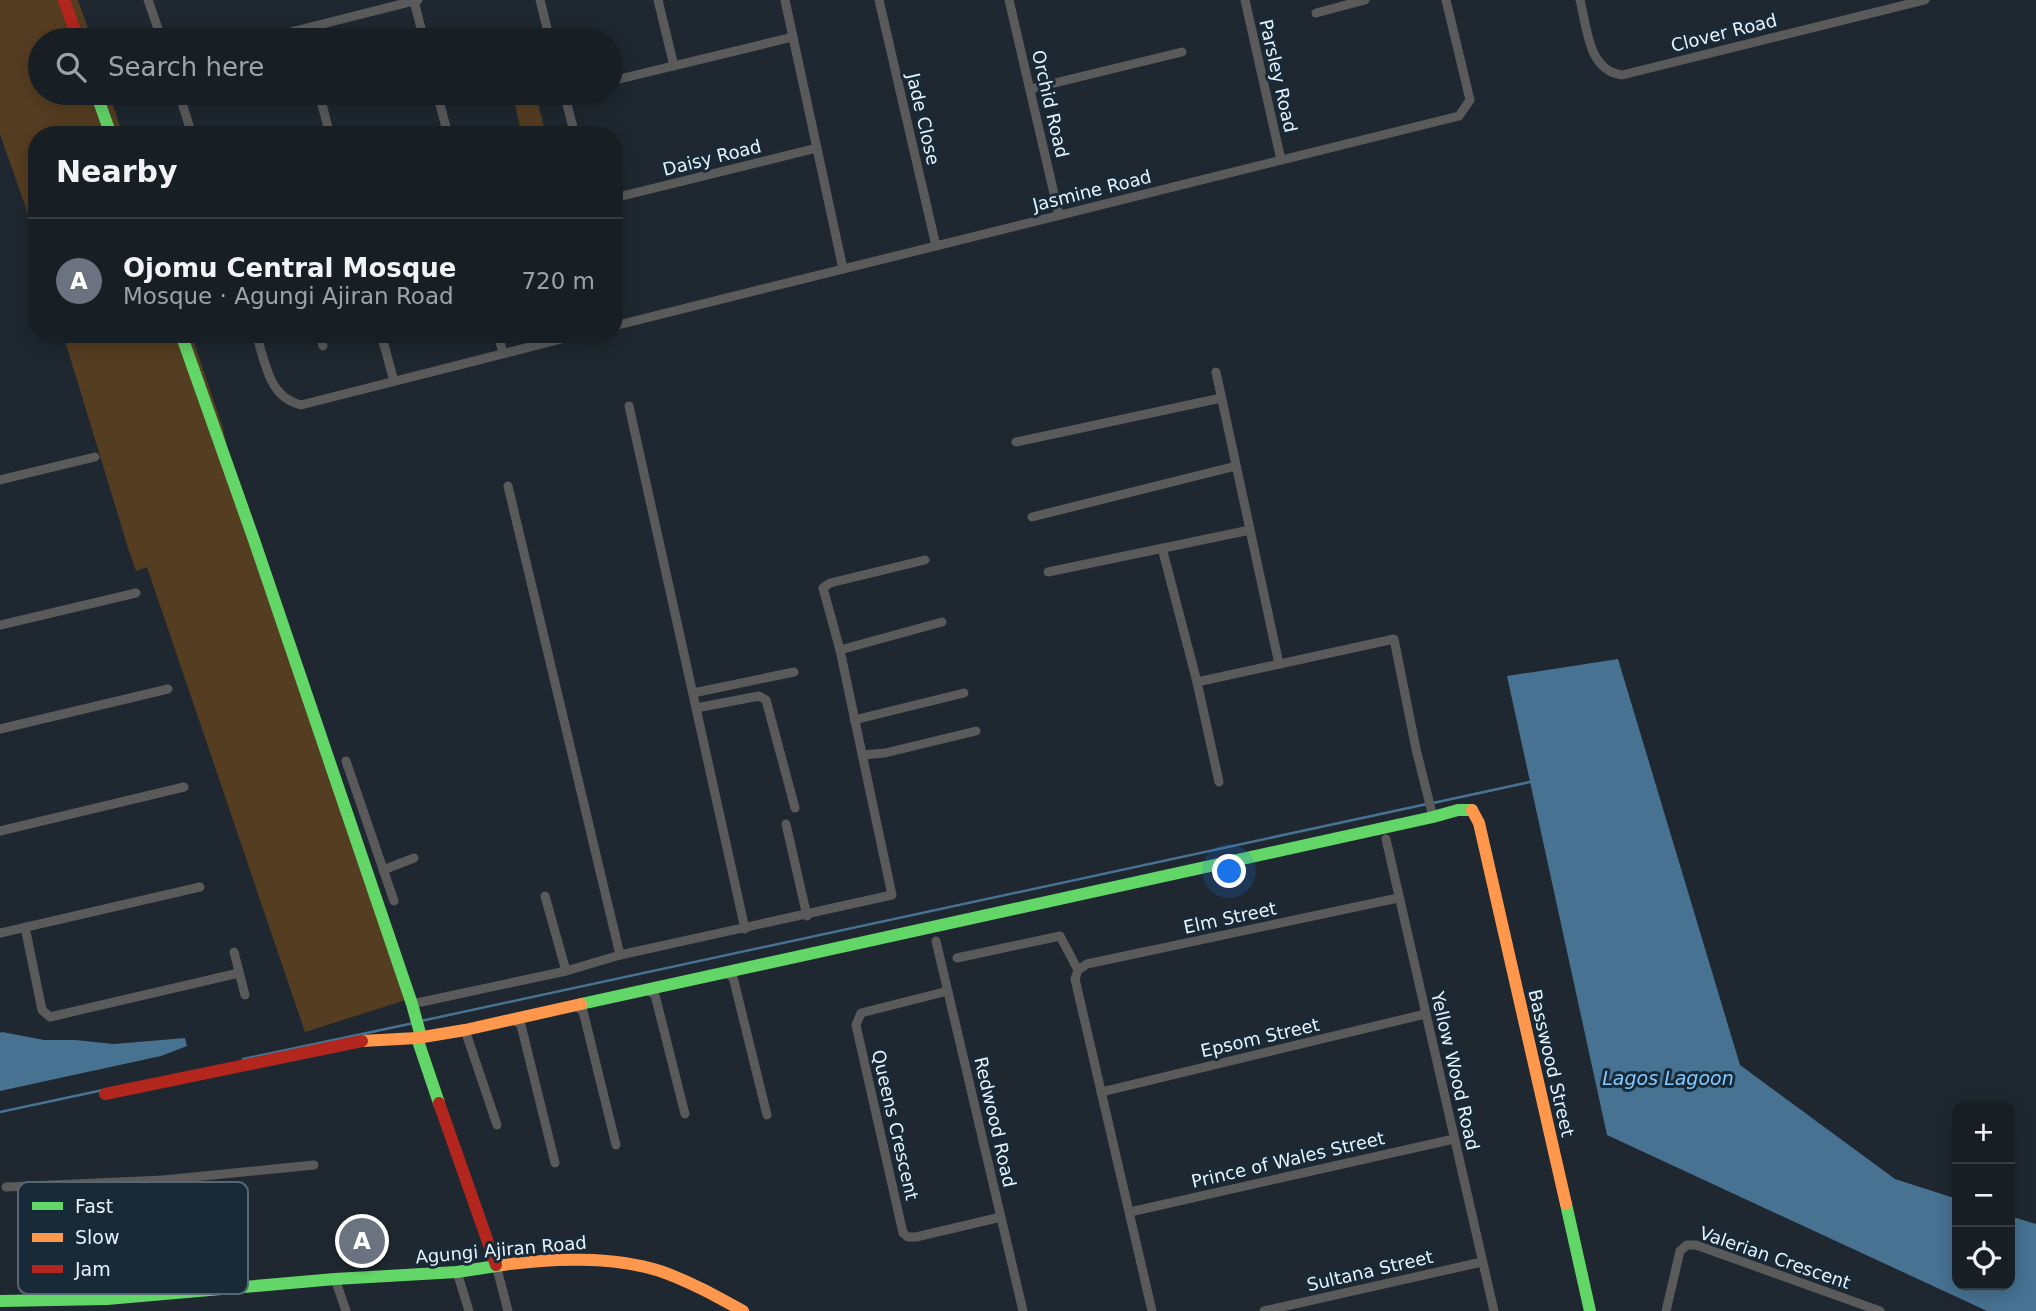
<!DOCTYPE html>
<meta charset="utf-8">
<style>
:root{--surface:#171e24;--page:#20272c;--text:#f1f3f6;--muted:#9ea2a6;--line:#363c41;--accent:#a1acb5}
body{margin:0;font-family:"DejaVu Sans",sans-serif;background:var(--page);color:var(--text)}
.controls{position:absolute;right:21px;bottom:21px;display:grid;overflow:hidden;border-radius:14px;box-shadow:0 4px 18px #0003}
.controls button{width:63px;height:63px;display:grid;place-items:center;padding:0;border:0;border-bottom:2px solid var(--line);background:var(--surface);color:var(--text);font:35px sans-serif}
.you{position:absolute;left:1230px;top:872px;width:24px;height:24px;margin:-18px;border:5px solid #fff;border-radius:50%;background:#1a73e8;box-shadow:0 0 0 10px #1a73e833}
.badge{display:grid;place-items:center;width:46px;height:46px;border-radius:50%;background:var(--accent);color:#fff;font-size:23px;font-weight:700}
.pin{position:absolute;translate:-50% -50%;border:4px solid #fff;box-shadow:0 2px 7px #0006}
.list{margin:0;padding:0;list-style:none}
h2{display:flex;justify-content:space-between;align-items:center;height:91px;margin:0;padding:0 28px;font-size:30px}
h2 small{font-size:23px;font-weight:400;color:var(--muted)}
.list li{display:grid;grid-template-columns:46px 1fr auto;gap:21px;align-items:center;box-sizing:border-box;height:126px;padding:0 28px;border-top:2px solid var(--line)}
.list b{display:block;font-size:26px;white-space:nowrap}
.list p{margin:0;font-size:23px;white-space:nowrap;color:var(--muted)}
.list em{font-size:23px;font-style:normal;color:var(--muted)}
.icon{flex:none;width:38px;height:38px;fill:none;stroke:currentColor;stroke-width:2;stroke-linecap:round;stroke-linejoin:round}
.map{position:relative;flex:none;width:2036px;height:1311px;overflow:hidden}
.search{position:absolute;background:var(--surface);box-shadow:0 4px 18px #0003;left:28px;top:28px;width:595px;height:77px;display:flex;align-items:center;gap:18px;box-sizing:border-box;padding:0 24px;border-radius:38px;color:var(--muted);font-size:26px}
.panel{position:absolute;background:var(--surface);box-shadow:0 4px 18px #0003;left:28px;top:126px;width:595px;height:217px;border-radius:28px}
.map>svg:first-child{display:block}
.green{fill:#553d21}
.water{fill:#477292}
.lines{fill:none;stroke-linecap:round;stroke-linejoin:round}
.stream{stroke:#477292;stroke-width:2.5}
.street{stroke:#5a5a5a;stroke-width:9}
.fast{stroke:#63d668;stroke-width:12}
.slow{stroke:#ff974d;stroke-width:12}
.jam{stroke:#b3261e;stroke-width:12}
.labels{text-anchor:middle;stroke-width:6;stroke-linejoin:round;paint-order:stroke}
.street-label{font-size:18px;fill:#e7f3fc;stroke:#182937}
.water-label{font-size:19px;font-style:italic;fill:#82c9ff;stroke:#182937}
.key{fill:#182937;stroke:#566672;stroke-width:2}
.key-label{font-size:19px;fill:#e7f3fc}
</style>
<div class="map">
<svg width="2036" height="1311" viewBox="0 0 2036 1311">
<rect width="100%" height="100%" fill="#1f2830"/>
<g class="green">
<polygon points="0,0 78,0 92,40 40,40 40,93 109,93 123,135 37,135 37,240 0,134"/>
<polygon points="537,99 546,135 522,135 515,105"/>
<polygon points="63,334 191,334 223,428 237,496 415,997 305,1032 147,567 136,571 128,548"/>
</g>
<g class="water">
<polygon points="1618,659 1740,1065 1895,1179 1957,1199 1957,1285 2010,1285 2010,1216 2036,1224 2036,1311 1987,1311 1607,1135 1507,676"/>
<polygon points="2,1032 44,1040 75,1040 114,1044 185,1038 187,1046 161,1056 0,1091 0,1033"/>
</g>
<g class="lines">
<g class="stream">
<polyline points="1433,803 1530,782"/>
<polyline points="421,1021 1427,804"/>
<polyline points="243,1059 414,1023"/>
<polyline points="0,1112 103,1090"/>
</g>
<g class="street">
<polyline points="148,0 162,40"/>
<polyline points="540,0 550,40"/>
<polyline points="658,0 674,66"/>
<polyline points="785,0 843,269"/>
<polyline points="879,0 936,246"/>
<polyline points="1009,0 1059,215"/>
<polyline points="1245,0 1281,160"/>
<path d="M1580,0c7,27 8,71 42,75l303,-75"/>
<polyline points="414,1 424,40"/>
<polyline points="1316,13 1365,0"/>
<polyline points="259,40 418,0"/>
<polyline points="611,81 793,37"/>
<polyline points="1030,89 1182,52"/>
<polyline points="179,93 192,135"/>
<polyline points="319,93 330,135"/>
<polyline points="437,93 448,135"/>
<polyline points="564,93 575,135"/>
<polyline points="614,198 817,148"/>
<polyline points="614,326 1459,116 1470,100 1446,0"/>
<path d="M256,334c10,29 12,63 45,71l280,-71"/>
<polyline points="320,334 323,346"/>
<polyline points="381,334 394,381"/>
<polyline points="498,334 503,353"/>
<polyline points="1216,372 1279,664"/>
<polyline points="629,406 745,929"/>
<polyline points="1016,442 1221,398"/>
<polyline points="0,480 95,457"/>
<polyline points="508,486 620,955"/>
<polyline points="1032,517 1236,466"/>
<polyline points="1162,548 1197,682 1219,782"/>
<polyline points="1048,572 1250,530"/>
<polyline points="0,625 136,593"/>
<polyline points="840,650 942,622"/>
<polyline points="1197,682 1394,639 1416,749 1433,817"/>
<polyline points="693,693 794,672"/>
<polyline points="696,708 759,696 766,700 795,808"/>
<polyline points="854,720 964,693"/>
<polyline points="0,729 168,689"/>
<polyline points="862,755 885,753 976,731"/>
<polyline points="346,761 394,901"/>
<polyline points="786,824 807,916"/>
<polyline points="0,831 184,787"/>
<polyline points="1386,839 1494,1311"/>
<polyline points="383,870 414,858"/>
<polyline points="545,896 566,971"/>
<polyline points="25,927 42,1010 50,1017 239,973"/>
<polyline points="0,933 200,887"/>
<polyline points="936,941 1023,1311"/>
<polyline points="234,952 245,995"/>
<polyline points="957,958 1060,936 1078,970"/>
<polyline points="726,973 733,977 767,1115"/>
<polyline points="647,990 655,995 685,1114"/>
<polyline points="948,991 861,1013 856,1025 903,1233 908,1237 916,1237 1001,1217"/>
<polyline points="412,1004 566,971 620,955 892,895 840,650 823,588 830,583 925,560"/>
<polyline points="575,1006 583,1011 616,1145"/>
<polyline points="513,1019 521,1025 555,1163"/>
<polyline points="465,1030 497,1125"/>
<polyline points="1101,1092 1425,1014"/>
<polyline points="6,1187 163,1180 314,1165"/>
<polyline points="1130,1212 1454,1139"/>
<polyline points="496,1265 508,1311"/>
<polyline points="457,1272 469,1311"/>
<polyline points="335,1279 346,1311"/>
<polyline points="157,1295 163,1180"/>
<polyline points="1152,1311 1075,979 1078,970 1087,964 1398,898"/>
<polyline points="1264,1311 1482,1262"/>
<polyline points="1666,1311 1680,1251 1687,1245 1696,1245 1880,1311"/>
</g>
<g class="fast">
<polyline points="96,93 111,135"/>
<polyline points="181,334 254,540 412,1004 420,1033 417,1038 439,1103"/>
<polyline points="581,1004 1433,817 1458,810 1472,810"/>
<polyline points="1566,1204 1590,1311"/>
<polyline points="0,1301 107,1299 335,1279 457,1272 503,1265"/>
</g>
<g class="slow">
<polyline points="1472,810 1479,823 1566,1204"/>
<polyline points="362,1041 417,1038 465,1030 581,1004"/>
<path d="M503,1265c48,-7 110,-9 157,6 29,10 56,25 83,40"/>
</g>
<g class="jam">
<polyline points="64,0 78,40"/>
<polyline points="105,1094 362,1041"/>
<polyline points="439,1103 496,1265"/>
</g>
</g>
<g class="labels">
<g class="street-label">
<text transform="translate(1724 33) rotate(-14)" y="6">Clover Road</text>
<text transform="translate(1278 76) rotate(77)" y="6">Parsley Road</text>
<text transform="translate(1050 104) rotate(77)" y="6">Orchid Road</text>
<text transform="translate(923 119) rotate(77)" y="6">Jade Close</text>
<text transform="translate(712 158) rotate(-14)" y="6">Daisy Road</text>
<text transform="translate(1092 191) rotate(-14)" y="6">Jasmine Road</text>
<text transform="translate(1230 918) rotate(-12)" y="6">Elm Street</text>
<text transform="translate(1260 1038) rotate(-13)" y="6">Epsom Street</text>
<text transform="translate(1551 1063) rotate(77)" y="6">Basswood Street</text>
<text transform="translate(1455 1071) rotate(77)" y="6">Yellow Wood Road</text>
<text transform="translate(995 1122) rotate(77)" y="6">Redwood Road</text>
<text transform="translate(895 1125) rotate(77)" y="6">Queens Crescent</text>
<text transform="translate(1288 1160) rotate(-13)" y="6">Prince of Wales Street</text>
<text transform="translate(501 1250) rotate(-5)" y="6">Agungi Ajiran Road</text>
<text transform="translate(1775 1258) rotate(19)" y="6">Valerian Crescent</text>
<text transform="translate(1370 1271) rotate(-13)" y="6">Sultana Street</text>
</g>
<g class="water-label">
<text x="1668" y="1085">Lagos Lagoon</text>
</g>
</g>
<rect x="18" y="1182" width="230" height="112" rx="10" class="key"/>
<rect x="32" y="1202" width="31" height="8" fill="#63d668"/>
<rect x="32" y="1233" width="31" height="9" fill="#ff974d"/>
<rect x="32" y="1265" width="31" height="8" fill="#b3261e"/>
<g class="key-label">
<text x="75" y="1213">Fast</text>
<text x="75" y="1244">Slow</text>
<text x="75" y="1276">Jam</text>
</g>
</svg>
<div class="controls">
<button>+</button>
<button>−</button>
<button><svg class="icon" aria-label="locate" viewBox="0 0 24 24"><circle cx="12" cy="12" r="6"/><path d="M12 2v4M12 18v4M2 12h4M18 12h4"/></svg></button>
</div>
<div class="you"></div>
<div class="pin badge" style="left:362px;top:1241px;background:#6b7280">A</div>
<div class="search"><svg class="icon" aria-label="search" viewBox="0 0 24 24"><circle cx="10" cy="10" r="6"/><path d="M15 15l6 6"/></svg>Search here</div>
<section class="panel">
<h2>Nearby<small></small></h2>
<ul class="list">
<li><span class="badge" style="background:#6b7280">A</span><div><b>Ojomu Central Mosque</b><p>Mosque · Agungi Ajiran Road</p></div><em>720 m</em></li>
</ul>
</section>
</div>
